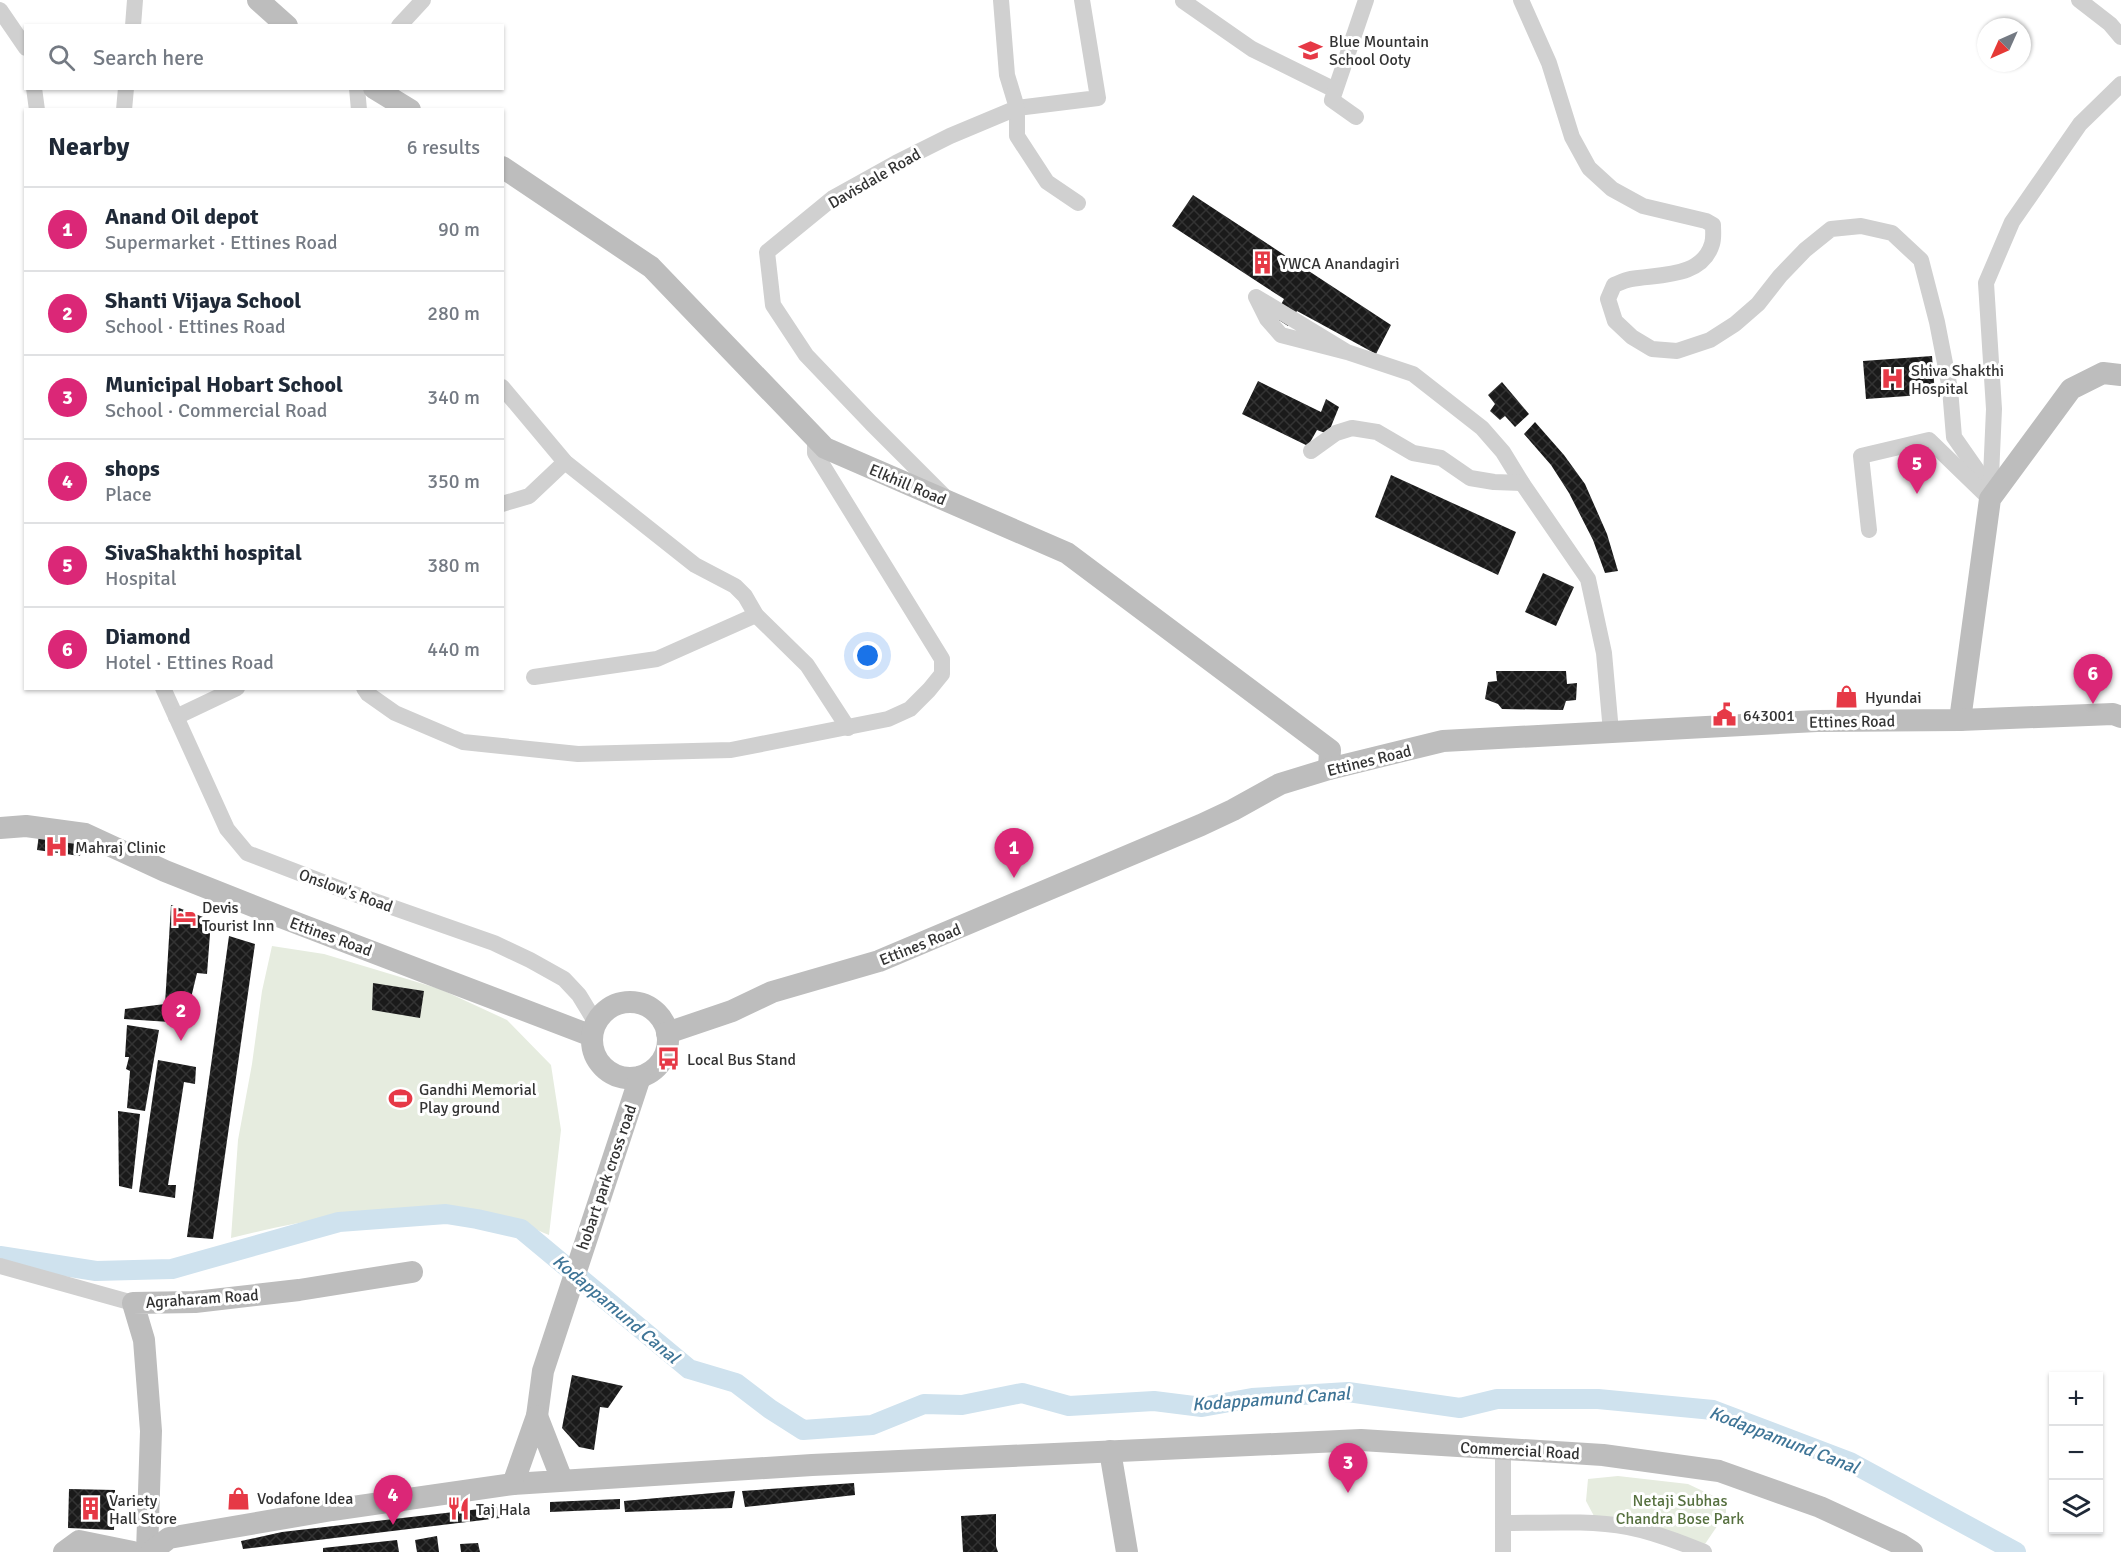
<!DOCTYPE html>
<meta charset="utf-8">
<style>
:root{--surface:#fff;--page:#f6f6f7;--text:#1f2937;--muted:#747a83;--line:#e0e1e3;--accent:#db2777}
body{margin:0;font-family:Signika,sans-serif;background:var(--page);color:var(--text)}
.controls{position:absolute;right:18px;bottom:18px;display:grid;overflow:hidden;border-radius:0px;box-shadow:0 2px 4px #0004}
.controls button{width:54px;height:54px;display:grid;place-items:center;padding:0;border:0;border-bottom:2px solid var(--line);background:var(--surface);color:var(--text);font:30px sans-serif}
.compass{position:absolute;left:1977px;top:18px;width:54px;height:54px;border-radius:50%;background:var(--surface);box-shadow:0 2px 4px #0004;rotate:225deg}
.you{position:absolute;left:868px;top:656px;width:21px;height:21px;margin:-15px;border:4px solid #fff;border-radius:50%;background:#1a73e8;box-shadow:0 0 0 9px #1a73e833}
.badge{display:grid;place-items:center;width:39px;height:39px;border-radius:50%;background:var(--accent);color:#fff;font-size:20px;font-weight:700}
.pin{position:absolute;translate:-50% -50px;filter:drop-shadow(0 2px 3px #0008)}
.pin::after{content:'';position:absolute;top:32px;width:21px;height:18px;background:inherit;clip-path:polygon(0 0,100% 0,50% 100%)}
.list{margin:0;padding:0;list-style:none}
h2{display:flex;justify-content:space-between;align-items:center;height:78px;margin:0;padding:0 24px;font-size:26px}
h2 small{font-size:20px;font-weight:400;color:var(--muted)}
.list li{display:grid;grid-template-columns:39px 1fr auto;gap:18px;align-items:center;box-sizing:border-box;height:84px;padding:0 24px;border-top:2px solid var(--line)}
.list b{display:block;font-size:22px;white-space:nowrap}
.list p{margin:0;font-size:20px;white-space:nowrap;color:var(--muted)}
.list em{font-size:20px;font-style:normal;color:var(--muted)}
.icon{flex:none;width:33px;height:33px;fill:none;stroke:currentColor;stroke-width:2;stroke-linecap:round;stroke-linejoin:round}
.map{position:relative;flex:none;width:2121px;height:1552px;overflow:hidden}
.search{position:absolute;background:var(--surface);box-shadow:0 2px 4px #0004;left:24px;top:24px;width:480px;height:66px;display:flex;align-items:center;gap:15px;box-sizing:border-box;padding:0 21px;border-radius:0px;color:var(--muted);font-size:22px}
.panel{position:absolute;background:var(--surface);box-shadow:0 2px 4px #0004;left:24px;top:108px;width:480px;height:582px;border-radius:0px}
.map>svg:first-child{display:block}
.green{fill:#e6ecdf}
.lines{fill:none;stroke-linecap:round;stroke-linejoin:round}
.canal{stroke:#cfe2ee;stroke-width:20}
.building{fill:url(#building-cross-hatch)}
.street{stroke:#d0d0d0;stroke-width:16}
.secondary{stroke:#bdbdbd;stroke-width:22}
.labels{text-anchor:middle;stroke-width:6;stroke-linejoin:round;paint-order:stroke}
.poi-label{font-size:16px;fill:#333;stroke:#fff;text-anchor:start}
.street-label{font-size:16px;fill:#333;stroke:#fff}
.park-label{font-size:16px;fill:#56703f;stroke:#fff}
.water-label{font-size:18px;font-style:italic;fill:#3f7597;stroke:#fff}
</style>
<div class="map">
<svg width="2121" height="1552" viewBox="0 0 2121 1552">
<defs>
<pattern id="building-cross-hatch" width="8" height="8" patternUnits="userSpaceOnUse" patternTransform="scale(1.5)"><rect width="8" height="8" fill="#1a1a1a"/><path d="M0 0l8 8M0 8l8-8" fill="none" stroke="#333"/></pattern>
</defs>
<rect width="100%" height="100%" fill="#fff"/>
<g class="green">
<path d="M272,946l52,8 116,35 67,31 44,45 10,65 -12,105c-15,-6 -31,-15 -47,-18 -87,-18 -185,0 -271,21l7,-98 14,-76 10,-73z"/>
<polygon points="1618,1476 1688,1484 1726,1502 1726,1513 1705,1544 1594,1516 1586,1501 1588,1479"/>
</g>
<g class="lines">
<polyline class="canal" points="0,1256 96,1271 172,1269 339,1222 446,1214 477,1219 521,1229 689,1369 736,1383 770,1409 803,1430 872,1425 924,1404 962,1405 1022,1393 1069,1406 1154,1401 1202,1407 1252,1398 1348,1392 1460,1408 1497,1399 1598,1399 1713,1410 1850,1462 2016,1552"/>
</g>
<g class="building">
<polygon points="1193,195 1391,325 1376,354 1297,311 1288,326 1274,317 1284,299 1172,226"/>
<polygon points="1932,356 1935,394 1866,399 1863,361"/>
<polygon points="1258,381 1321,412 1326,399 1339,407 1328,434 1317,430 1308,446 1242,414"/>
<polygon points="1502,382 1529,414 1515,427 1505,416 1500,420 1490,411 1495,404 1488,395"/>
<polygon points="1535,422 1564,455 1585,484 1607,534 1618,571 1605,573 1593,540 1569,493 1551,465 1524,434"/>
<polygon points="1391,475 1516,532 1498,575 1375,517"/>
<polygon points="1543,573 1574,587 1556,626 1525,612"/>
<polygon points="1496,671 1566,671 1567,684 1577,683 1576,700 1566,701 1563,710 1502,709 1498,704 1485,699 1488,682 1497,681"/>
<polygon points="39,834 82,840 80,856 37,850"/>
<polygon points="171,905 211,920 207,974 197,973 185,1023 124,1019 125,1009 165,1004"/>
<polygon points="229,936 255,944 213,1239 187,1237"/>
<polygon points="373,983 424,991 420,1018 372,1010"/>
<polygon points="127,1025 159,1030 145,1111 127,1108 130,1071 126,1069 129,1057 125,1057"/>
<polygon points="158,1060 196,1067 195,1084 184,1082 168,1185 176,1185 175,1198 139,1192"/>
<polygon points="118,1111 140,1114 132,1189 119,1186"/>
<polygon points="572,1375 623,1386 608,1408 600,1407 594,1450 579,1447 562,1428"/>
<polygon points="854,1483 855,1495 745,1507 742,1491"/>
<polygon points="69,1489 115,1490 114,1530 68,1528"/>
<polygon points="735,1491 732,1508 625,1512 624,1501"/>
<polygon points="620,1499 620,1509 550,1512 550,1502"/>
<polygon points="497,1507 500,1518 243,1549 241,1541 282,1532"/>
<polygon points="996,1514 996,1546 998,1552 963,1552 961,1516"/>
<polygon points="437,1536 439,1552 417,1552 415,1540"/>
<polygon points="397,1540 399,1552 323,1552 323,1548"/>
<polygon points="478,1543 480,1552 461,1552 460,1544"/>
</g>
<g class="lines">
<g class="street">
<path d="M1521,0l28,63 23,74 17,31 23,21 31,17 63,15 7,4c0,6 1,13 -1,19 -10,34 -53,30 -81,35 -6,1 -12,4 -17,6l-6,14 7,22 17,16 20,12 25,2 33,-11 25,-16 23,-20 22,-28 25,-26 26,-21 30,-3 31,7 29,27 16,62 13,67 4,48 37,53"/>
<polyline points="2079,0 2110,24 2121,37"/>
<polyline points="1183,1 1252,49 1335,90"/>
<polyline points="0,10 26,48"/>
<polyline points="133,26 135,0"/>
<polyline points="399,26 423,0"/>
<polyline points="34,88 37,110"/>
<polyline points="357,88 359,110"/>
<polyline points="124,110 126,88"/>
<polyline points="1356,117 1332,100 1366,0"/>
<polyline points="1078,203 1047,182 1017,136 1017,108 1098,98 1082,0"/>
<polyline points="1347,352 1256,297 1267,319 1281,335 1347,352 1413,374 1482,428 1503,452 1522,483 1588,579 1604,653 1611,732"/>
<polyline points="502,387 565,462 695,565 735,586 745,596 756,615 807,665 848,728"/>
<polyline points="1311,451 1336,433 1352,428 1377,432 1413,453 1441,458 1470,478 1494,482 1522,483"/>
<polyline points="944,496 871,423 806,355 773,305 767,252 833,198 896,163 950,136 1017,108 1007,75 1001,0"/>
<polyline points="502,504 529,496 565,462"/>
<polyline points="1869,530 1861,456 1929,440 1990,499 1994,409 1986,283 2012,222 2080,124 2121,84"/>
<polyline points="534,677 657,659 756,615"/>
<polyline points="163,688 227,829 247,853 346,891 494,943 530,960 564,979 579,995 596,1023"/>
<polyline points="364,688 368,694 395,713 463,742 578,754 731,750 888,719 910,709 929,690 942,674 942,659 815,453 815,438"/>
<polyline points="176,717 237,688"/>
<polyline points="0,1266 133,1303"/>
<polyline points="1503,1449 1503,1552"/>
<path d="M1503,1523c41,0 85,-3 125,4 26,5 52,15 76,25"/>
</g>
<g class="secondary">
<polyline points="258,0 287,26"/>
<polyline points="374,88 410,110"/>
<polyline points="502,167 651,267 825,448 1067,553 1330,750 1329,769"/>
<polyline points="1960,720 1990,499 2071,389 2103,373 2121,375"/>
<polyline points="0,828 26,826 85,834 165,871 286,919 592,1036"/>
<circle cx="630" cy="1040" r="38"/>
<polyline points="667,1033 732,1011 772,992 879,961 1201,825 1233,810 1280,784 1329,769 1443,741 1817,721 1960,720 2113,714 2121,717"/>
<polyline points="537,1416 543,1371 640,1077"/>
<polyline points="1110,1451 1127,1552"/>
<polyline points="562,1480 537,1416 513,1484 812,1465 1361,1440 1603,1455 1719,1471 1820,1507 1900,1544 1912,1552"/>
<polyline points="64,1552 79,1541 133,1552"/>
<polyline points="147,1552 151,1431 144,1340 133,1303 195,1302 299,1290 412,1272"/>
<polyline points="151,1552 169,1538 332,1510 513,1484"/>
</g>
</g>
<defs>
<symbol id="school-bare" viewBox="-9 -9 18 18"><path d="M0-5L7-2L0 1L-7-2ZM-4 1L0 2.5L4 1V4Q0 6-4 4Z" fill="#e63946" stroke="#fff" stroke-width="2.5" paint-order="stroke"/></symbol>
<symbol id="building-bare" viewBox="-9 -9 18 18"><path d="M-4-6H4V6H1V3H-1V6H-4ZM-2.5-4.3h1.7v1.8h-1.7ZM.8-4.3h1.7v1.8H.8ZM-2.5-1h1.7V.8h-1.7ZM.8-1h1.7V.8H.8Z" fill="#e63946" stroke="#fff" stroke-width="2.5" paint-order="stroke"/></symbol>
<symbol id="hospital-bare" viewBox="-9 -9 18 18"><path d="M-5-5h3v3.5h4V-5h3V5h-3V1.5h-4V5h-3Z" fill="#e63946" stroke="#fff" stroke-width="2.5" paint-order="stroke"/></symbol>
<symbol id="shop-bare" viewBox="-9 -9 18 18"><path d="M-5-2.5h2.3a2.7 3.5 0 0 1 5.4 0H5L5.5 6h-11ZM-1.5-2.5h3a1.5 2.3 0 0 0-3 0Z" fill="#e63946" stroke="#fff" stroke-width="2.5" paint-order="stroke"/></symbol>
<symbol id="civic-bare" viewBox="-9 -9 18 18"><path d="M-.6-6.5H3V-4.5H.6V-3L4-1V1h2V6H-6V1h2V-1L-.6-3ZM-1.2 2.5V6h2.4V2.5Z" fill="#e63946" stroke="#fff" stroke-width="2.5" paint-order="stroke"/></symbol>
<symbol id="hotel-bare" viewBox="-9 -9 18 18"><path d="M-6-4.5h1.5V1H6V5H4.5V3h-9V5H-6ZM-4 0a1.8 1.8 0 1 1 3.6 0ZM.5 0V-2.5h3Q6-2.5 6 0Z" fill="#e63946" stroke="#fff" stroke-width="2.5" paint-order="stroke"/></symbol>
<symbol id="bus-bare" viewBox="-9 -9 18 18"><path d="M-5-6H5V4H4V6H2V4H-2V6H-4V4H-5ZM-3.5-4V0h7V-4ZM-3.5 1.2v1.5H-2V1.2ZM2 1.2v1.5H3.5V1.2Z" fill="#e63946" stroke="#fff" stroke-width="2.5" paint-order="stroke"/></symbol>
<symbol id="stadium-bare" viewBox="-9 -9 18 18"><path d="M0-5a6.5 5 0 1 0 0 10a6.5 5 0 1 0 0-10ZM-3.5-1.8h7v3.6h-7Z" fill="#e63946" stroke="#fff" stroke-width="2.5" paint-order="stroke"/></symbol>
<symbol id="restaurant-bare" viewBox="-9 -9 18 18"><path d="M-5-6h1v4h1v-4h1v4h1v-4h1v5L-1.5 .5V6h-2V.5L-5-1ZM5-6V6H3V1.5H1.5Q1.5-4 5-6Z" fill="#e63946" stroke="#fff" stroke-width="2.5" paint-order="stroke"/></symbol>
</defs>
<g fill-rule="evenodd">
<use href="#school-bare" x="1294" y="34" width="33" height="33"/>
<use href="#building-bare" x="1246" y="246" width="33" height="33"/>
<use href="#hospital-bare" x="1876" y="362" width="33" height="33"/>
<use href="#shop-bare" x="1830" y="680" width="33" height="33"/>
<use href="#civic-bare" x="1708" y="698" width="33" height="33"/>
<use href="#hospital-bare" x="40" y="830" width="33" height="33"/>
<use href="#hotel-bare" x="168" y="900" width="33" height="33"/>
<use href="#bus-bare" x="652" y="1042" width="33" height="33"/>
<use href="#stadium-bare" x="384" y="1082" width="33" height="33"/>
<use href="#shop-bare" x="222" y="1482" width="33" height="33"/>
<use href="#building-bare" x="74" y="1492" width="33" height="33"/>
<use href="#restaurant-bare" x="442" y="1492" width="33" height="33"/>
</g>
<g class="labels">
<g class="poi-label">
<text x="1329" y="47">Blue Mountain<tspan x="1329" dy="18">School Ooty</tspan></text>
<text x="1280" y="269">YWCA Anandagiri</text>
<text x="1911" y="376">Shiva Shakthi<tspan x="1911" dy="18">Hospital</tspan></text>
<text x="1865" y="703">Hyundai</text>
<text x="1743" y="721">643001</text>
<text x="75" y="853">Mahraj Clinic</text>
<text x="202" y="913">Devis<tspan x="202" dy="18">Tourist Inn</tspan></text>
<text x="687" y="1065">Local Bus Stand</text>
<text x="419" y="1095">Gandhi Memorial<tspan x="419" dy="18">Play ground</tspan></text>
<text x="257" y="1504">Vodafone Idea</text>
<text x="109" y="1506">Variety<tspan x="109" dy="18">Hall Store</tspan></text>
<text x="476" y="1515">Taj Hala</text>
</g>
<g class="street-label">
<text transform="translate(874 178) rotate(-30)" y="6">Davisdale Road</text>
<text transform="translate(908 484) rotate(23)" y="6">Elkhill Road</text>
<text transform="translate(1852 721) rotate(-1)" y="6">Ettines Road</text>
<text transform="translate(1369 760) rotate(-14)" y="6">Ettines Road</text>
<text transform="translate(346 890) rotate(20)" y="6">Onslow's Road</text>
<text transform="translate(331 936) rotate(20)" y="6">Ettines Road</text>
<text transform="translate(920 944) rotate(-22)" y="6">Ettines Road</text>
<text transform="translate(606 1177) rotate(-71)" y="6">hobart park cross road</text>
<text transform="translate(202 1298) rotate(-4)" y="6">Agraharam Road</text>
<text transform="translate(1520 1450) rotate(3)" y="6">Commercial Road</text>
</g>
<g class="park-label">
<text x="1680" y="1506">Netaji Subhas<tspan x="1680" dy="18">Chandra Bose Park</tspan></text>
</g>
<g class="water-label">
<text transform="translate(616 1309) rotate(40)" y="6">Kodappamund Canal</text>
<text transform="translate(1271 1399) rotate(-4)" y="6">Kodappamund Canal</text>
<text transform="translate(1784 1440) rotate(21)" y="6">Kodappamund Canal</text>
</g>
</g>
</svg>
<div class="controls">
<button>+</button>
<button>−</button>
<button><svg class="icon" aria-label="layers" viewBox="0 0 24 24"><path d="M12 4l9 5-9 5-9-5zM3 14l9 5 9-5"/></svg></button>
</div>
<svg class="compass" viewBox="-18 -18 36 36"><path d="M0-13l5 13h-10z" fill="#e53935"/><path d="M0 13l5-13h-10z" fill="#747a83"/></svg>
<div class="you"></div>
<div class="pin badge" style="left:1014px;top:878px">1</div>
<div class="pin badge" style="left:181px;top:1041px">2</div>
<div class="pin badge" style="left:1348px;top:1493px">3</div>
<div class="pin badge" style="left:393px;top:1525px">4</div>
<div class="pin badge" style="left:1917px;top:494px">5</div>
<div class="pin badge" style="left:2093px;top:704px">6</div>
<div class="search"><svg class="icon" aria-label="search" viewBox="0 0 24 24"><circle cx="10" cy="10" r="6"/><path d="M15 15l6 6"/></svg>Search here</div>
<section class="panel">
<h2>Nearby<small>6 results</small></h2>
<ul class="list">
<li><span class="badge">1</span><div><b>Anand Oil depot</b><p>Supermarket · Ettines Road</p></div><em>90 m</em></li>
<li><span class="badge">2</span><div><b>Shanti Vijaya School</b><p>School · Ettines Road</p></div><em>280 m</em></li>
<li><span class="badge">3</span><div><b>Municipal Hobart School</b><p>School · Commercial Road</p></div><em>340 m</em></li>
<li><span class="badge">4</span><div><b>shops</b><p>Place</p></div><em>350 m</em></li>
<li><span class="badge">5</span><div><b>SivaShakthi hospital</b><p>Hospital</p></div><em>380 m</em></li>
<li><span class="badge">6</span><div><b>Diamond</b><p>Hotel · Ettines Road</p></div><em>440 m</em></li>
</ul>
</section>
</div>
